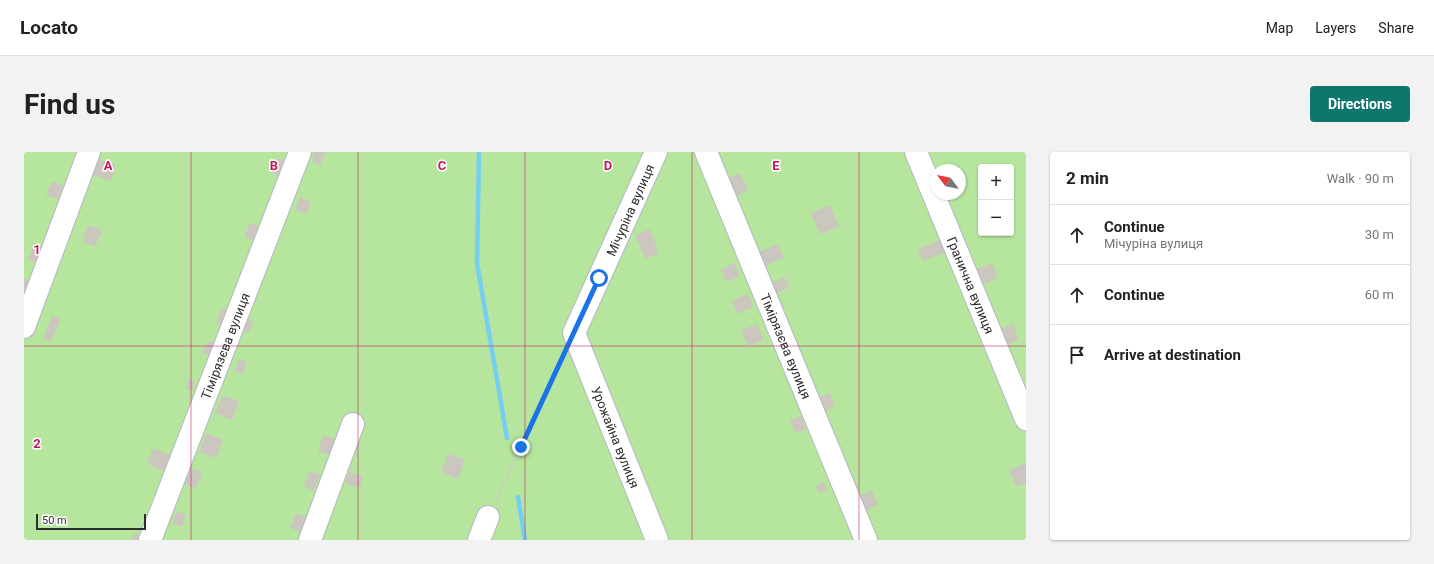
<!DOCTYPE html>
<meta charset="utf-8">
<style>
:root{--surface:#fff;--page:#f2f2f2;--text:#222;--muted:#767676;--line:#e0e0e0;--accent:#0f766e}
body{margin:0;font-family:Roboto,sans-serif;background:var(--page);color:var(--text)}
.controls{position:absolute;right:12px;top:12px;display:grid;overflow:hidden;border-radius:4px;box-shadow:0 1px 3px #0004}
.controls button{width:36px;height:36px;display:grid;place-items:center;padding:0;border:0;border-bottom:1px solid var(--line);background:var(--surface);color:var(--text);font:20px sans-serif}
.compass{position:absolute;left:906px;top:12px;width:36px;height:36px;border-radius:50%;background:var(--surface);box-shadow:0 1px 3px #0004;rotate:302deg}
.scale{position:absolute;left:12px;bottom:10px;width:110px;box-sizing:border-box;padding-left:4px;border:2px solid #2e2e2e;border-top:0;font-size:11px;line-height:14px;white-space:nowrap;color:#2e2e2e;-webkit-text-stroke:3px #fff;paint-order:stroke}
.stop{position:absolute;width:12px;height:12px;margin:-9px;border:3px solid #1a73e8;border-radius:50%;background:#fff}
.stop.end{background:#1a73e8;border-color:#fff;box-shadow:0 1px 4px #0008}
.list{margin:0;padding:0;list-style:none}
h2{display:flex;justify-content:space-between;align-items:center;height:52px;margin:0;padding:0 16px;font-size:17px}
h2 small{font-size:13px;font-weight:400;color:var(--muted)}
.list li{display:grid;grid-template-columns:26px 1fr auto;gap:12px;align-items:center;box-sizing:border-box;height:60px;padding:0 16px;border-top:1px solid var(--line)}
.list b{display:block;font-size:15px;white-space:nowrap}
.list p{margin:0;font-size:13px;white-space:nowrap;color:var(--muted)}
.list em{font-size:13px;font-style:normal;color:var(--muted)}
.icon{flex:none;width:22px;height:22px;fill:none;stroke:currentColor;stroke-width:2;stroke-linecap:round;stroke-linejoin:round}
.map{position:relative;flex:none;width:1002px;height:388px;overflow:hidden;border-radius:4px}
header{display:flex;align-items:center;gap:24px;box-sizing:border-box;height:56px;padding:0 20px;background:var(--surface);border-bottom:1px solid var(--line)}
header strong{font-size:19px}
nav{display:flex;gap:22px;margin-inline-start:auto;font-size:14px}
.intro{display:flex;align-items:center;justify-content:space-between;box-sizing:border-box;height:96px;padding:0 24px}
h1{margin:0;font-size:28px}
.button{padding:10px 18px;border-radius:4px;background:var(--accent);color:#fff;font-size:14px;font-weight:700}
main{display:flex;gap:24px;padding:0 24px}
aside{flex:1;background:var(--surface);border-radius:4px;box-shadow:0 1px 3px #0004}
.map>svg:first-child{display:block}
.green{fill:#b6e59e;fill-rule:evenodd}
.lines{fill:none;stroke-linecap:round;stroke-linejoin:round}
.stream{stroke:#75cff0;stroke-width:4.5}
.building{fill:#cbc7bf}
.minor-casing{stroke:#b4b7c1;stroke-width:24}
.path{stroke:#c9c9c9;stroke-width:2.5;stroke-dasharray:3 2;stroke-linecap:butt}
.minor{stroke:#fff;stroke-width:22}
.route{stroke:#1a73e8;stroke-width:5}
.grid{fill:none;stroke:#c2185b;stroke-width:1;stroke-opacity:0.55}
.labels{text-anchor:middle;stroke-width:3;stroke-linejoin:round;paint-order:stroke}
.street-label{font-size:13px;fill:#2e2e2e;stroke:#fff}
.grid-label{font-size:13px;text-anchor:middle;font-weight:bold;fill:#c2185b;stroke:#fff;stroke-width:3;stroke-linejoin:round;paint-order:stroke}
</style>
<header>
<strong>Locato</strong>
<nav><a>Map</a><a>Layers</a><a>Share</a></nav>
</header>
<div class="intro"><h1>Find us</h1><a class="button">Directions</a></div>
<main>
<div class="map">
<svg width="1002" height="388" viewBox="0 0 1002 388">
<rect width="100%" height="100%" fill="#efe9e1"/>
<path class="green" d="M0,0h1002v388h-1002zM957,15h30v66h-30zM912,18h24v24h-24z"/>
<g class="lines">
<g class="stream">
<polyline points="455,0 453,111 483,286"/>
<polyline points="494,345 501,388"/>
</g>
</g>
<g class="building">
<polygon points="291,0 301,0 296,13 288,9"/>
<polygon points="252,6 261,9 255,24 246,20"/>
<polygon points="75,7 92,13 87,29 69,23"/>
<polygon points="716,21 724,39 706,46 698,29"/>
<polygon points="28,29 39,33 34,48 22,43"/>
<polygon points="276,45 287,49 283,62 271,58"/>
<polygon points="806,53 815,75 796,82 787,61"/>
<polygon points="226,71 234,74 229,88 220,85"/>
<polygon points="64,73 78,78 71,95 58,89"/>
<polygon points="626,77 635,101 621,107 611,83"/>
<polygon points="917,88 922,100 899,109 894,97"/>
<polygon points="10,91 23,96 17,113 4,108"/>
<polygon points="754,92 760,106 738,115 732,101"/>
<polygon points="711,111 716,124 702,130 697,117"/>
<polygon points="968,111 974,126 955,134 949,119"/>
<polygon points="761,125 765,136 748,143 744,132"/>
<polygon points="0,127 9,130 4,145 0,143"/>
<polygon points="724,142 729,155 713,162 708,148"/>
<polygon points="198,156 205,159 199,174 192,171"/>
<polygon points="28,164 36,167 27,190 19,187"/>
<polygon points="224,167 230,169 225,181 219,179"/>
<polygon points="733,172 740,188 724,194 717,178"/>
<polygon points="989,172 995,188 980,194 974,178"/>
<polygon points="183,189 191,192 186,204 179,201"/>
<polygon points="215,207 223,210 219,222 211,219"/>
<polygon points="165,227 171,230 168,239 162,236"/>
<polygon points="806,241 811,254 795,261 789,247"/>
<polygon points="198,243 215,250 208,268 191,261"/>
<polygon points="777,264 782,277 771,281 766,269"/>
<polygon points="182,281 199,288 192,306 175,300"/>
<polygon points="299,283 313,288 307,304 294,299"/>
<polygon points="129,296 146,303 140,319 123,312"/>
<polygon points="424,302 441,308 434,327 418,320"/>
<polygon points="1002,311 1002,331 992,335 985,318"/>
<polygon points="166,316 178,320 172,337 160,332"/>
<polygon points="285,319 296,323 290,339 280,335"/>
<polygon points="325,320 339,325 335,336 321,331"/>
<polygon points="800,330 803,338 795,341 792,334"/>
<polygon points="848,338 854,353 840,359 835,344"/>
<polygon points="153,359 162,363 158,375 148,371"/>
<polygon points="272,361 282,365 277,380 266,376"/>
<polygon points="110,381 114,383 113,388 108,388"/>
</g>
<g class="lines">
<defs>
<g id="minor">
<path id="s1" d="M632,0l-82,181 83,207"/>
<path id="s2" d="M682,0l160,388"/>
<path id="s3" d="M892,0l110,267"/>
<polyline points="0,175 65,0"/>
<path id="s4" d="M126,388l150,-388"/>
<polyline points="286,388 329,272"/>
<polyline points="455,388 464,365"/>
</g>
</defs>
<use href="#minor" class="minor-casing"/>
<polyline class="path" points="471,350 539,205"/>
<use href="#minor" class="minor"/>
</g>
<g class="lines">
<polyline class="route" points="497,295 575,126"/>
</g>
<path class="grid" d="M167,0v388M334,0v388M501,0v388M668,0v388M835,0v388M0,194h1002"/>
<g class="labels">
<g class="street-label">
<text transform="translate(606 58) rotate(-66)" y="5">Мічуріна вулиця</text>
<text dy="5" stroke="none"><textPath href="#s3" startOffset="144">Гранична вулиця</textPath></text>
<text dy="5" stroke="none"><textPath href="#s4" startOffset="208">Тімірязєва вулиця</textPath></text>
<text dy="5" stroke="none"><textPath href="#s2" startOffset="210">Тімірязєва вулиця</textPath></text>
<text dy="5" stroke="none"><textPath href="#s1" startOffset="311">Урожайна вулиця</textPath></text>
</g>
</g>
<g class="grid-label">
<text x="84" y="18">A</text>
<text x="250" y="18">B</text>
<text x="418" y="18">C</text>
<text x="584" y="18">D</text>
<text x="752" y="18">E</text>
<text x="13" y="102">1</text>
<text x="13" y="296">2</text>
</g>
</svg>
<div class="controls">
<button>+</button>
<button>−</button>
</div>
<svg class="compass" viewBox="-18 -18 36 36"><path d="M0-13l5 13h-10z" fill="#e53935"/><path d="M0 13l5-13h-10z" fill="#767676"/></svg>
<div class="scale">50 m</div>
<div class="stop" style="left:575px;top:126px"></div>
<div class="stop end" style="left:497px;top:295px"></div>
</div>
<aside>
<h2>2 min<small>Walk · 90 m</small></h2>
<ul class="list">
<li><svg class="icon" aria-label="ahead" viewBox="0 0 24 24"><path d="M12 20V5M6 11l6-6 6 6"/></svg><div><b>Continue</b><p>Мічуріна вулиця</p></div><em>30 m</em></li>
<li><svg class="icon" aria-label="ahead" viewBox="0 0 24 24"><path d="M12 20V5M6 11l6-6 6 6"/></svg><div><b>Continue</b></div><em>60 m</em></li>
<li><svg class="icon" aria-label="arrive" viewBox="0 0 24 24"><path d="M6 21V4h12l-3 4 3 4H6"/></svg><div><b>Arrive at destination</b></div></li>
</ul>
</aside>
</main>
